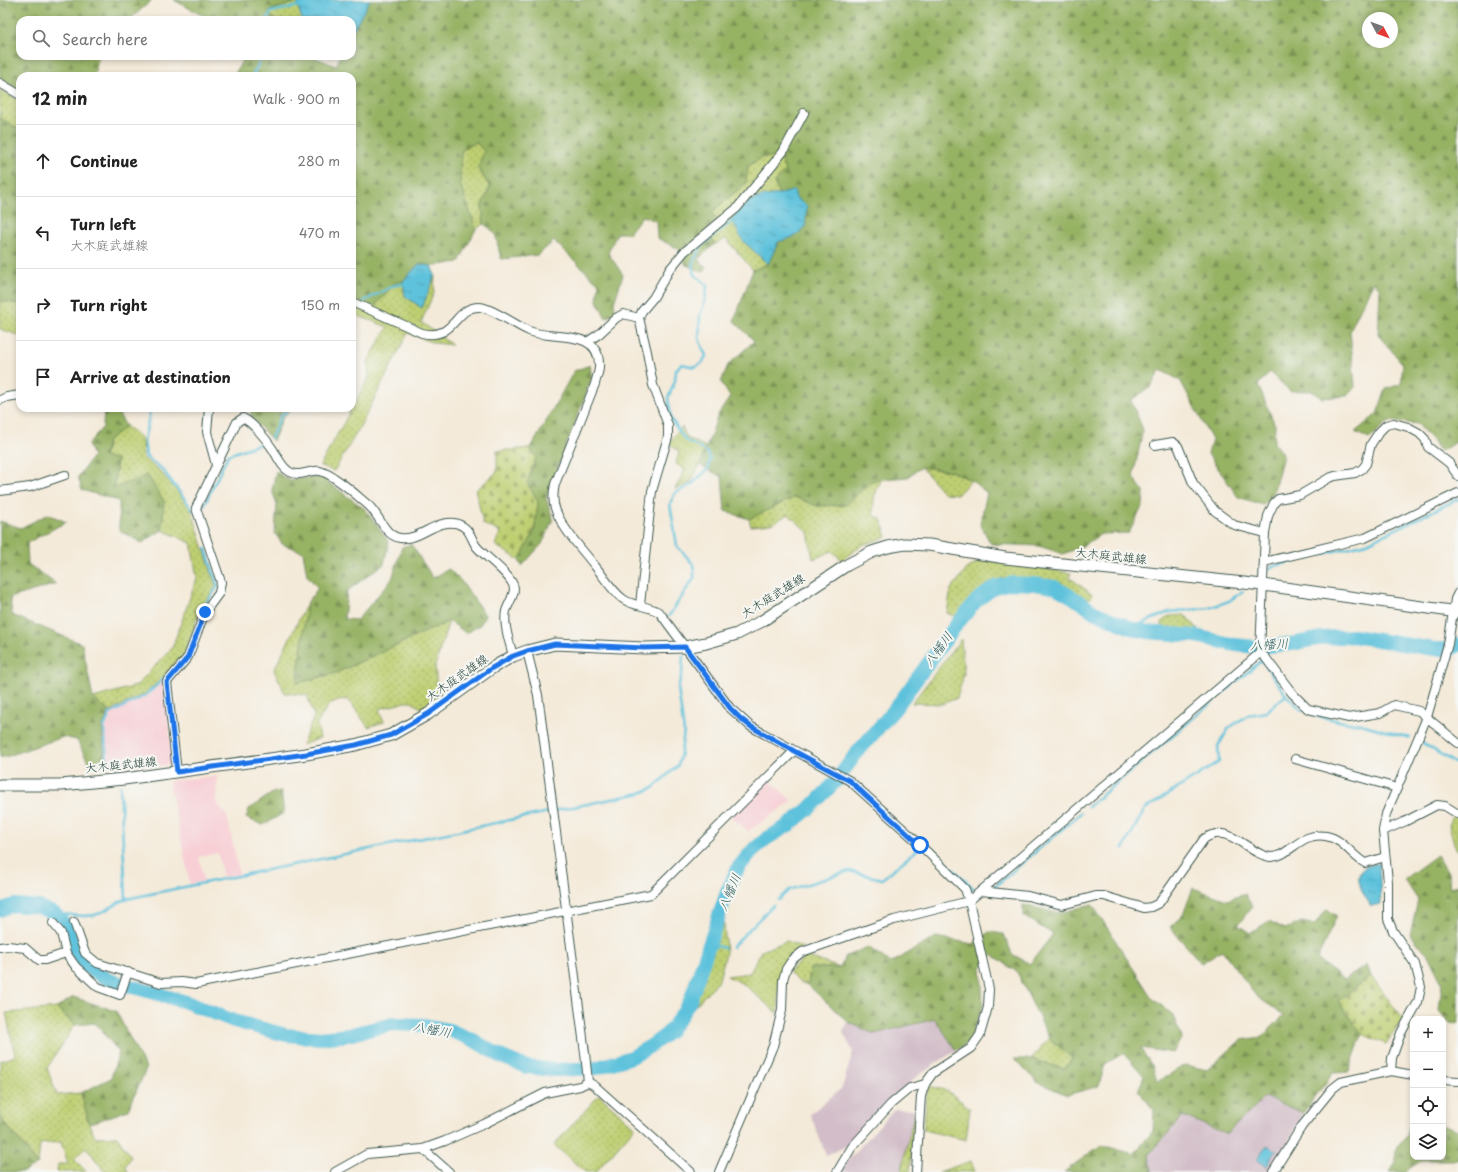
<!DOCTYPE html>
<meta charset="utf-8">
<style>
:root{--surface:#fff;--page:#f2f2f2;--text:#222;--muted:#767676;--line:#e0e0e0}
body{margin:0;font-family:"Playpen Sans","Klee One",sans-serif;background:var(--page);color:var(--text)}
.controls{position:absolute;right:12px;bottom:12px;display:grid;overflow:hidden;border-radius:8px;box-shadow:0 2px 6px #0003}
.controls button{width:36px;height:36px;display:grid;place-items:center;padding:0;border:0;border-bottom:1px solid var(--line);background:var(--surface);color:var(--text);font:20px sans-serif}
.compass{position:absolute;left:1362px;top:12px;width:36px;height:36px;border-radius:50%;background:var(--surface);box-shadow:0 2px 6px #0003;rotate:131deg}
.stop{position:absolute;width:12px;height:12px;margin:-9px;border:3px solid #1a73e8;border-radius:50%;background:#fff}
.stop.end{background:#1a73e8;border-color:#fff;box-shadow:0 1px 4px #0008}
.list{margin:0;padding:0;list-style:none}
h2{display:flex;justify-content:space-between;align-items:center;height:52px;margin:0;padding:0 16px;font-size:17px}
h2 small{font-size:13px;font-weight:400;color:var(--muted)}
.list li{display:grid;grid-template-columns:26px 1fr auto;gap:12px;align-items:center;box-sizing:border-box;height:72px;padding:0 16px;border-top:1px solid var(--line)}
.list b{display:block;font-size:15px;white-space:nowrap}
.list p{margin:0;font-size:13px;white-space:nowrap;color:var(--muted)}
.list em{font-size:13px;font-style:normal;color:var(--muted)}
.icon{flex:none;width:22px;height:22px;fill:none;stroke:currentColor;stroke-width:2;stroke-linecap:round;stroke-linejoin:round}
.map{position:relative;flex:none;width:1458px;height:1172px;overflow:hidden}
.search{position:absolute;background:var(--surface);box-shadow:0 2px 6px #0003;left:16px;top:16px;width:340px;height:44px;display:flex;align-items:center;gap:10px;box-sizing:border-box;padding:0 14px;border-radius:12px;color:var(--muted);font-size:15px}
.panel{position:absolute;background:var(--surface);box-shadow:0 2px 6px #0003;left:16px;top:72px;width:340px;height:340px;border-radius:12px}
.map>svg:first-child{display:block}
.built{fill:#f7cfd5}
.industrial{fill:#d2bdc8}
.grass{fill:url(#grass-dots);stroke:#6e8653}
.forest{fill:url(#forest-firs);stroke:#5a784c;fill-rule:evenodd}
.cemetery{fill:url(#cemetery-stones);stroke:#6e8653}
.water{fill:url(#water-ripples);stroke:#3e8088}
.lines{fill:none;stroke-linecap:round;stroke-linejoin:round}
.stream{stroke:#5ec2dc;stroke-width:2.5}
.river{stroke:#5ec2dc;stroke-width:14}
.street-casing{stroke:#3f574d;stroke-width:10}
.secondary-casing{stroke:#3f574d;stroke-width:13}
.street{stroke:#fff;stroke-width:8}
.secondary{stroke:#fff;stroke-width:11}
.route{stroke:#1a73e8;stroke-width:5}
.labels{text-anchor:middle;stroke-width:4;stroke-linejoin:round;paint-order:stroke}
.street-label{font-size:12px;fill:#1f3d34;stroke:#f6f6f2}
.water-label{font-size:13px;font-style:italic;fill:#2f5e5e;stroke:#f6f6f2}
</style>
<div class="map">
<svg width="1458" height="1172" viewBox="0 0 1458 1172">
<defs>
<pattern id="grass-dots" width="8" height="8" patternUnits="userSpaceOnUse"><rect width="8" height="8" fill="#becf72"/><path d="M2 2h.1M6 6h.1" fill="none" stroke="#9aa95e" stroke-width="1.8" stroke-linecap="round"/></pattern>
<pattern id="forest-firs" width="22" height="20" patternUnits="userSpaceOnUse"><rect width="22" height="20" fill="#96b264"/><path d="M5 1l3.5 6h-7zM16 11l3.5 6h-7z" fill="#7a9253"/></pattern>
<pattern id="cemetery-stones" width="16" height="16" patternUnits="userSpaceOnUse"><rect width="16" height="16" fill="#becf72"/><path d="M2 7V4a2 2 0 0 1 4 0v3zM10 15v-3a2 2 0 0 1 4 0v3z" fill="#9aa95e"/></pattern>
<pattern id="water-ripples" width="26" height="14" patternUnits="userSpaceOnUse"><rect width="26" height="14" fill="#5ec2dc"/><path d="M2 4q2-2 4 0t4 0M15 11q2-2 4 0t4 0" fill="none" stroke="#4d9fb3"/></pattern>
</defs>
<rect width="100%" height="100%" fill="#f6f6f2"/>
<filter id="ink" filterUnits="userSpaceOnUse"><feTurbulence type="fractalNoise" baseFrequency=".025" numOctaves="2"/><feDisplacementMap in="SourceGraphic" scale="8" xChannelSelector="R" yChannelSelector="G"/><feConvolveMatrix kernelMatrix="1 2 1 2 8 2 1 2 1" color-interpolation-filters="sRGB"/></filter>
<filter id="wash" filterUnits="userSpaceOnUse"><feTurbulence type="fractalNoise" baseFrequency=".012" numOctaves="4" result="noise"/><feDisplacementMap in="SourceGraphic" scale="16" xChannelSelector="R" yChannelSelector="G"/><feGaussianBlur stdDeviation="0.9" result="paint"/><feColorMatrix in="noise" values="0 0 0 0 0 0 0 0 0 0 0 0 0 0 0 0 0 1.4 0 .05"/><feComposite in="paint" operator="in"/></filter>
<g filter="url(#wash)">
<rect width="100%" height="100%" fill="#f4ead9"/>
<g class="built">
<polygon points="163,678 173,764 113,771 105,760 102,727 109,712 146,693"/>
<polygon points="217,776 216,802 227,816 239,874 223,877 218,853 199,857 204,881 190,884 169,781"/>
<polygon points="769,780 792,801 748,831 731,816"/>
</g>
<g class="industrial">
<polygon points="935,1019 956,1050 915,1078 849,1145 826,1155 810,1114 842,1088 853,1052 843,1032 848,1022 874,1034"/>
<polygon points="1265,1097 1303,1113 1294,1132 1269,1172 1152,1172 1149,1155 1183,1116 1227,1134"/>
<polygon points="894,1109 915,1110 901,1172 843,1172 846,1163"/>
</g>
<g class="grass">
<polygon points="297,2 302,20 274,20 268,11"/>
<polygon points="0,90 20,101 20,130 0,118"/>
<polygon points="476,142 484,151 478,168 490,187 482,206 484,224 476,229 460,184 461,151"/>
<polygon points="763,157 781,158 785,171 774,182 779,194 752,200 743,241 768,264 753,270 726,239 715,244 706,231 712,212 745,183 748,166"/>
<polygon points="435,275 434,293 421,322 452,345 434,343 408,333 360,427 334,471 320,466 369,377 368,361 388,327 356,315 352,312 352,296 373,308 395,283 403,281 405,296 422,308"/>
<polygon points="0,301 20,304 20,336 0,329"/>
<polygon points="126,426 142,439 143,458 160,471 191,508 216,587 200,610 185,653 174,668 146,693 109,712 93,698 136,686 172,648 197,578 191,543 162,530 164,501 114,488 117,459 104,458 108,440"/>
<polygon points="682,427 687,438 706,447 700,465 690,483 675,489 685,470 676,464 679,451 668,443"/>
<polygon points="921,467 951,471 971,480 958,494 944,493"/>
<polygon points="873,480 881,480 874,498 873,515 881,519 887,537 862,545 842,560 832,551 813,559 808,532 788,514 772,524 751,526 749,519 795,497 817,506 846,505"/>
<polygon points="983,559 1071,573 1069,577 1093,595 1087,601 1068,587 1051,580 1004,578 986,585 972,597 956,617 947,613 951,589 967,569"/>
<polygon points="307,603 297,683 336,673 449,621 435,666 438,699 422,709 410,701 379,709 384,722 368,727 348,699 330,703 317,724 320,738 302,745 314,716 307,695 285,693 274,670"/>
<polygon points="1185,615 1199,630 1163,627 1161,622 1170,616"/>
<polygon points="961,639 964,674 957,698 942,704 912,703"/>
<polygon points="1453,816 1458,819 1458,851 1454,845 1449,825"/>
<polygon points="724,921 726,953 719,980 693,1008"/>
<polygon points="787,941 802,947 786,959 779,980 778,1014 745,985 727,976 750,973 761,951"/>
<polygon points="806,956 840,968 811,968 808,985 799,982 789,972"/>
<polygon points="57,1008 75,1025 47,1068 57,1095 81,1093 89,1124 95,1137 117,1136 131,1157 125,1167 129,1172 105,1172 86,1147 74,1159 86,1171 85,1172 57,1172 58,1164 68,1164 61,1142 40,1144 38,1164 0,1117 0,1061 15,1056 6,1013"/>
<polygon points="1049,1038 1072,1058 1065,1069 1031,1059"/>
<polygon points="928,1086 948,1091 970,1108 966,1140 923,1130"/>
<polygon points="599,1095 635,1127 596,1172 585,1172 554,1145"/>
<polygon points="915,1110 910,1172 901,1172"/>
<polygon points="971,1161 975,1172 939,1172"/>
</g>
<g class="forest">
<polygon points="0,0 152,0 129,20 20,20 20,56 99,56 94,76 20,76 20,90 0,80"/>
<polygon points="174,0 300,0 297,2 268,11 274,20 211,20"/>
<path d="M370,0h1088v441l-17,10 -23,-27 -29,-3 -20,18 -14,-7 22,-18 9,-25 15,-5 2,-20 -25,-29 2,-46 -6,-8 -24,49 5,57 -8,9 -25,2 -11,-7h-21l-20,-19 -12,13 17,40 -1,18 9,12 -10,39 -10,11 -25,-8 -30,-43 4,-14 -32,-60 -20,-10 -9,17 -20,13 12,30 -10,47 11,15 -1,13 -14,28 -28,1 -20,13 -18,7 -24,-8 -48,-2 -11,-20 7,-31 -16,-13 -20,-9 -30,-4 -13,10 -35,3 -27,25 -29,1 -22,-9 -46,22 -24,-8 -3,-34 -22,-12 18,-50 12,-18 -9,-15 7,-17 26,-24 -20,-20 19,-51 15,-6 10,-22 18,-6 11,-30c-9,-7 -17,-11 -28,-12l-5,-12 11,-11 -4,-13 -18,-1 -15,9 -2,17 -34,29 5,9 -11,10 9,13 -17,15 8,8 -3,5 -17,-7 -7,-16 -22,-11 -1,-17 -14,-5 -13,17h-12l-9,20 15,22 -9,28 2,10 -10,5 -9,-17 2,-17 -45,-43 -16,14 -37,4 -6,-26 -11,-9 -2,-18 8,-19 -12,-19 6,-17 -8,-9 -15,9 -1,33 16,45 -17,33 -28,4 -12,-2 -16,17 -8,2 -22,25 -21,-12v-220h-113l-4,-2 7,-13 -3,-5h72l25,10 4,-10h12v-24zM1368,18h24v24h-24z"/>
<polygon points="0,118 20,130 20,304 0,301"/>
<polygon points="590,365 592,378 546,498 553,519 542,544 522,566 519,560 534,532 538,502 527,483 536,457 531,448 574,371"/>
<polygon points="104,408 115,408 126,426 108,440 104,457 117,459 114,488 147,475 164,501 162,530 142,543 119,530 119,501 82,490 78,477 93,456 88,444 103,427"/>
<polygon points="250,408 294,408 283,417 273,441 252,418"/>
<polygon points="276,471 287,480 321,477 365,509 389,542 384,564 347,591 344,619 357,620 392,579 402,547 411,544 433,578 449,569 461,581 485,615 480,625 466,633 449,621 336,673 297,683 307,603 318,588 307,575 303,552 282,544 275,533 277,504 272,490"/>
<polygon points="48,514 66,522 27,543 28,564 56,584 10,598 12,615 82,644 93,698 109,712 102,727 105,760 90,766 77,740 63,737 5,757 0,757 0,521 21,528"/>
<polygon points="281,791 284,813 263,825 246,818 249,809 274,792"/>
<polygon points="1437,855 1448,873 1450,888 1458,885 1458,1024 1450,1023 1439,1011 1442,983 1427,953 1410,935 1418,900 1404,879"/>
<polygon points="1193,888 1227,900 1245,894 1252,906 1238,925 1250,933 1269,921 1285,929 1302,922 1315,925 1327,909 1337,916 1317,959 1344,980 1367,965 1371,976 1338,1001 1362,1034 1349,1072 1333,1073 1303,1113 1265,1097 1227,1134 1183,1116 1149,1155 1152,1172 1064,1172 1101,1145 1134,1154 1153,1131 1154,1110 1138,1091 1144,1076 1124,1053 1105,1064 1099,1086 1067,1095 1037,1082 1014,1059 1031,1059 1065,1069 1072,1058 1049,1038 1017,972 993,955 981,967 983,1005 969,1042 956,1050 935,1019 874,1034 848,1022 808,985 810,968 840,968 846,956 868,947 891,963 936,937 973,944 989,932 1004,934 1012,954 1030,964 1053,934 1023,916 1023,905 1060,913 1092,904 1152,998 1172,1014 1182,1037 1173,1053 1140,1048 1153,1067 1157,1082 1185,1065 1207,1070 1241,1040 1262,1037 1284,1015 1256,996 1222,950 1201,963 1170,927 1183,915"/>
<polygon points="73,997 116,1011 146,1069 128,1110 89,1124 81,1093 111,1078 119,1052 95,1023 75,1025 57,1008"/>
<polygon points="0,1117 38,1164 23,1172 0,1172"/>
<polygon points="1413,1117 1413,1157 1443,1157 1443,1125 1458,1130 1458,1160 1422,1160 1404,1172 1390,1172 1395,1164 1398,1146 1407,1136"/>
</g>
<g class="cemetery">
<polygon points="531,448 536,457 527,483 538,502 534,532 519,560 495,545 500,532 483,524 476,490 497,472 497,451"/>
<polygon points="1371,976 1403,1019 1386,1044 1362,1034 1338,1001"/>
</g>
<g class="water">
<polygon points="300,0 370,0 352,32 352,20 302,20 297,2"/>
<path d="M794,190l2,8 11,8 -2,21 -9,9 -18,6 -10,22 -25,-23 -12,-22c6,-6 13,-15 21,-19 11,-6 30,-4 42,-10z"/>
<polygon points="419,264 431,266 435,275 422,308 405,296 403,281"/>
<path d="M1379,862l2,42 -10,2c-5,-8 -20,-29 -7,-38 4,-3 10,-4 15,-6z"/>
<polygon points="1267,1145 1276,1151 1267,1166 1257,1160"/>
</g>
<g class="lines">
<g class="stream">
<polyline points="267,20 271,12 300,6"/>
<polyline points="252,76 263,56"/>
<polyline points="364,301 395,285 406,284"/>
<polyline points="151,408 144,440 146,457 162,469 193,510"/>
<polyline points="271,438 281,416 291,408"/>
<polyline points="208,526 202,510 228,455 262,443"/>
<polyline points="1268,569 1274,566 1367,543 1458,499"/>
<polyline points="203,608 218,586 206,549"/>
<polyline points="669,616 694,578 694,565 677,546 670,504 675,493 691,485 708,469 710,459 707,452 685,440 671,419 668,398 675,381 676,370 681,364 695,367 702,363 706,356 699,339 700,316 705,300 707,285 694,274 692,264 702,245 735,219"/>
<polyline points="1131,628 1169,612 1209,608 1229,601 1243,591"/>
<polyline points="1313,715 1348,723 1357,723 1410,738"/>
<polyline points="1421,742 1456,764 1458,767"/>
<polyline points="116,770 107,758 104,727 110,714 146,695 169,674"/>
<polyline points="120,786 126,899"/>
<polyline points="1088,807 1262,660 1286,695 1302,710"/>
<polyline points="932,849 974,889"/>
<polyline points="1123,849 1145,809 1219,762 1218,746 1229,728 1248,715 1266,712 1286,695"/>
<polyline points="993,888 1081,813"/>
<polyline points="778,900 789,890 849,871 882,879 917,850"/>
<path d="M55,914c14,-1 30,5 43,0 10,-4 18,-11 28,-15l515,-106 12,-5 19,-17 6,-6 2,-7 4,-26 -6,-44 4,-15 1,-17"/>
<polyline points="710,944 724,948"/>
<polyline points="732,947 773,905"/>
</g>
<polyline class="river" points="0,910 14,905 39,907 55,914 66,926 77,954 85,966 109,980 186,1002 234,1021 286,1035 320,1038 348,1035 393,1024 425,1025 449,1030 473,1040 502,1057 526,1067 556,1070 596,1068 632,1057 652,1045 668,1033 680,1017 690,1001 727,892 738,868 751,852 766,839 789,825 812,806 836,781 855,755 894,710 957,624 977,600 995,587 1012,583 1034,584 1055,587 1074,598 1094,612 1131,628 1147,632 1196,636 1235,645 1257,647 1291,644 1323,638 1353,636 1434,649 1450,649 1458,645"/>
</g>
</g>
<g filter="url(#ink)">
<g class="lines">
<defs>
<g id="street">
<polyline points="0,83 20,95"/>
<path d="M352,302l70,31c33,8 32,-26 57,-26 11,0 38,19 50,24 23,10 72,-4 70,36 0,5 -3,12 -4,17l-40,100c-2,9 -3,18 1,27 8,20 26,38 39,55 9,11 17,25 28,33 11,8 26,6 37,14l70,95 20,18 100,55 62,56 53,52 4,12 20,88 -1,18 -8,28 -9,13 -38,25 -8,11 -4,12 -5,76"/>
<polyline points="587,342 599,334 616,318 623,314 639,318"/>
<polyline points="0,400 7,397 20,395"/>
<polyline points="209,408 207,432 216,465"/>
<polyline points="1155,445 1173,442 1178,446 1193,483 1215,511 1234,525 1265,533"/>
<polyline points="0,491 30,487 65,475"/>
<polyline points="1264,562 1365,538 1458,493"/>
<polyline points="640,605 652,491 668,437 668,425 653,385 647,352 639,318 642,311 653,298 670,269 684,252 737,208 783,152 804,113"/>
<polyline points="527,651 538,695 585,1053 588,1082"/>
<polyline points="1260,653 1265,657 1292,693 1308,709 1349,718 1380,713 1394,705 1419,711 1458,743"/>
<polyline points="1295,759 1397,788"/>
<path d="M177,772l-10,-90 21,-25 17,-45 14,-19 2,-11 -25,-74 41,-86 6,-4c10,5 23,21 29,30 6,9 9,19 18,24 11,6 20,-3 30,-1 15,4 35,23 47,33 12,9 16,31 33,34 19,3 35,-18 54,-15 3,0 9,3 11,5 6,5 7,12 11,18 9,11 36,29 38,42 0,9 -6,16 -8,23 -3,14 4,32 7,45"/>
<polyline points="1383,831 1406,821 1437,805 1445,806 1458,814"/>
<path d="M981,891l47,5 34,9 34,-9h8l40,12 7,-1 8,-4 45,-64c25,-18 43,15 66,18 19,1 30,-26 56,-21 17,3 25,19 39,27l20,-6"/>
<polyline points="74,922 85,953 97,963 161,983 182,982 196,984 651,894 794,751"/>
<polyline points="53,923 61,933 66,953 76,967 98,987 120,995 128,972"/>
<polyline points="0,947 8,946 25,948 39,960 45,960 66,953"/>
<polyline points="1391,1071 1392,1058 1401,1033 1418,1002 1421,987 1415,964 1393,931 1388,919 1388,882 1383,831 1386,814 1427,717 1448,644 1455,599 1458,593"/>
<polyline points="1443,1080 1458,1081"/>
<polyline points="588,1082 595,1086 691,1172"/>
<polyline points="423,1149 449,1172"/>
<polyline points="335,1172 367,1154 423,1149 445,1141 484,1124 545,1093 580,1086 588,1082"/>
<polyline points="719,1172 773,1046 782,1010 783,980 786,969 792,960 802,952 894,920 969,901 1260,653 1265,533 1268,516 1274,503 1278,499 1300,495 1329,478 1335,476 1355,473 1362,469 1366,464 1371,444 1379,432 1386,425 1394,423 1408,427 1419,433 1425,439 1428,447 1449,463 1458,476"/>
<polyline points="837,1172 852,1147 891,1104 910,1088 925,1084"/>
<polyline points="1273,1172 1302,1126 1332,1089 1341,1082 1391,1071 1413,1075"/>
</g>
<polyline id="secondary" points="0,785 61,785 124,779 306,754 355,745 391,735 428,714 492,668 513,656 527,651 555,644 644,648 685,647 706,643 737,634 762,621 847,565 872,552 888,547 905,544 929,545 1005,558 1263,585 1458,612"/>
</defs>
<use href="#street" class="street-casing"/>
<use href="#secondary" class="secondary-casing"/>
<use href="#street" class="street"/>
<use href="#secondary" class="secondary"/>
</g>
</g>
<g class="lines" filter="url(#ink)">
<polyline class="route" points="205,612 188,657 167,682 177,772 306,754 356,745 391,735 428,714 492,668 513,656 527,651 555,644 644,648 685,647 730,708 740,718 750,726 794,751 850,781 920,845"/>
</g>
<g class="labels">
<g class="street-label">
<text transform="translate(1111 556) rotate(6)" y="4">大木庭武雄線</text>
<text transform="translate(773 596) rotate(-32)" y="4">大木庭武雄線</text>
<text transform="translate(457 678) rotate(-35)" y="4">大木庭武雄線</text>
<text transform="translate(121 765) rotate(-6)" y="4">大木庭武雄線</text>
</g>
<g class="water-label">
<text transform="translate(1269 644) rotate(-3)" y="5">八幡川</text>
<text transform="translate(938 649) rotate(-54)" y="5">八幡川</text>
<text transform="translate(729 892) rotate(-67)" y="5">八幡川</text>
<text transform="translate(432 1029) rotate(11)" y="5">八幡川</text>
</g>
</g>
</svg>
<div class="controls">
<button>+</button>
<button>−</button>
<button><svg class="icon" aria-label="locate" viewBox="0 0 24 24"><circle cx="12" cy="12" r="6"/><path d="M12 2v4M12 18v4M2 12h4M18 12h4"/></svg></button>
<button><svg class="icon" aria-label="layers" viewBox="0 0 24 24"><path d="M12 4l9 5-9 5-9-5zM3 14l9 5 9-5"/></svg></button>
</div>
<svg class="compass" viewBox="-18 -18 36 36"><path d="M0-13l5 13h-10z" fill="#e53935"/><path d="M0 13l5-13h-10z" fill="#767676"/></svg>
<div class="stop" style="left:920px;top:845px"></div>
<div class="stop end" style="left:205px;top:612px"></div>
<div class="search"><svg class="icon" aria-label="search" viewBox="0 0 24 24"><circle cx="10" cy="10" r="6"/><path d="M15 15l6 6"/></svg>Search here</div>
<section class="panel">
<h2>12 min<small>Walk · 900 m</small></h2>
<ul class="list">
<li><svg class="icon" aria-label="ahead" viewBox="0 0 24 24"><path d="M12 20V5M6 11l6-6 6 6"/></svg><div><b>Continue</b></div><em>280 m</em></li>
<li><svg class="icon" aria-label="left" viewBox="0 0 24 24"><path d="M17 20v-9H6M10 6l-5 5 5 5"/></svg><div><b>Turn left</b><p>大木庭武雄線</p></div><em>470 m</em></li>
<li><svg class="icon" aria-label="right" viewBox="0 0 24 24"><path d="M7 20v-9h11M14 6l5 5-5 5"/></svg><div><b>Turn right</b></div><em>150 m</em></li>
<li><svg class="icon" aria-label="arrive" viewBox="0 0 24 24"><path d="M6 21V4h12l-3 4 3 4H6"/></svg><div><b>Arrive at destination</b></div></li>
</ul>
</section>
</div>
